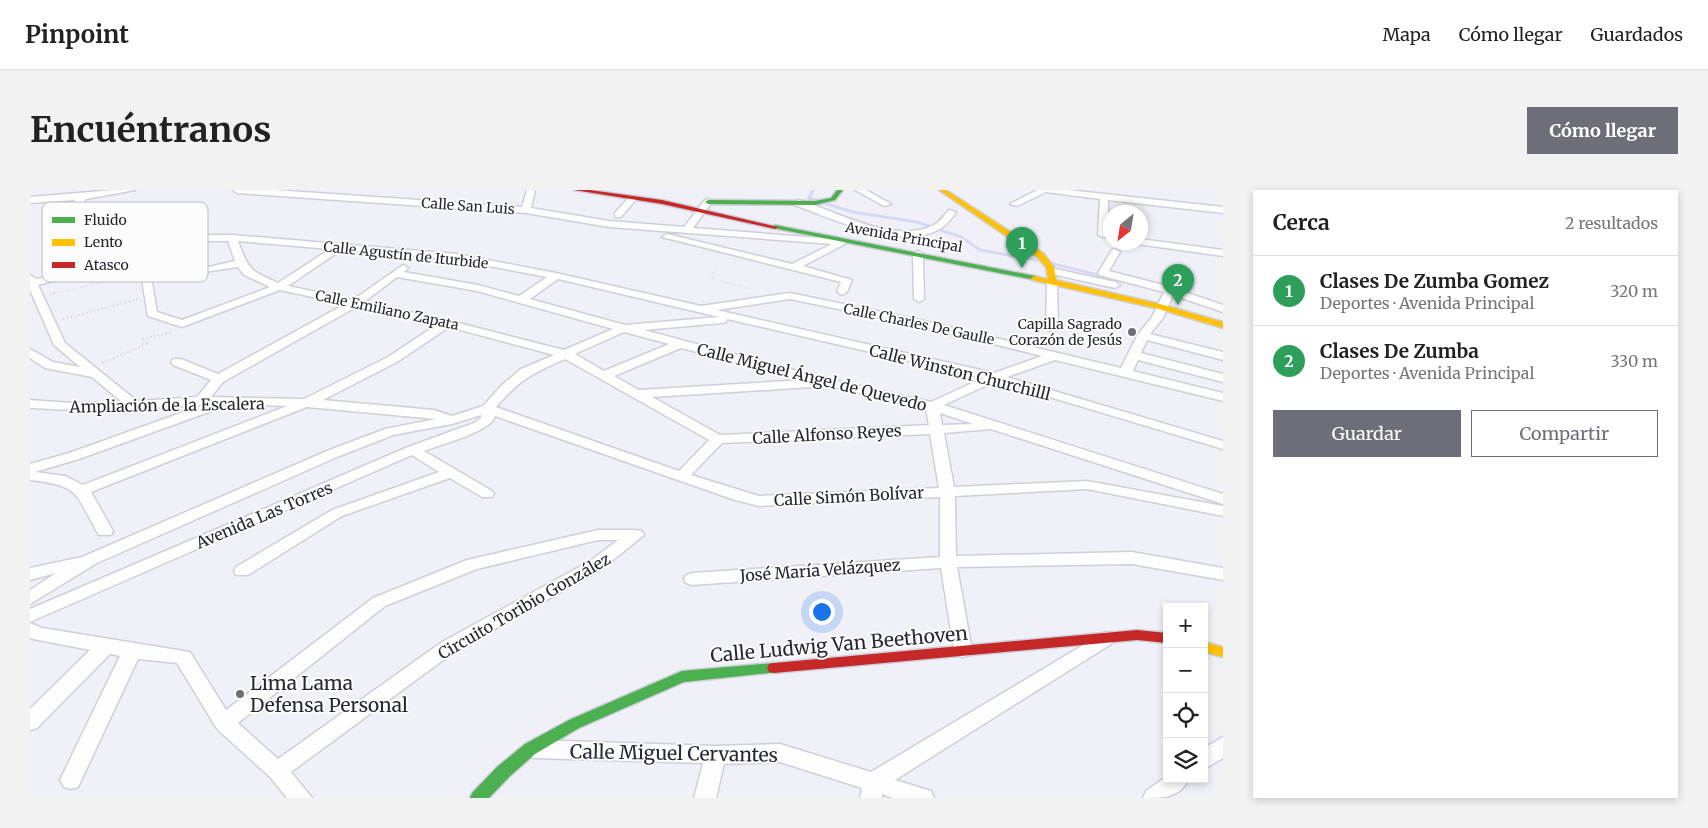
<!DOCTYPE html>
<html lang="es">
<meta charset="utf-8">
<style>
:root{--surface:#fff;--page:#f2f2f2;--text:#222;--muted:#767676;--line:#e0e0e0;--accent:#6d6e78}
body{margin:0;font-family:Merriweather,serif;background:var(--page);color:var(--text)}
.controls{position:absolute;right:15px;bottom:15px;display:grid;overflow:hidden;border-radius:0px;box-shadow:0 2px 8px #0003}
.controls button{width:45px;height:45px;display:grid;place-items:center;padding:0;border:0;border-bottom:1px solid var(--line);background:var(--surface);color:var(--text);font:25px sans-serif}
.compass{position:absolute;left:1073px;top:15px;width:45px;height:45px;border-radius:50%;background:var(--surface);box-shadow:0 2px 8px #0003;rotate:210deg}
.you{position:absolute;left:791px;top:421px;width:18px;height:18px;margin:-12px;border:4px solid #fff;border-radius:50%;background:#1a73e8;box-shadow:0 0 0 8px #1a73e833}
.badge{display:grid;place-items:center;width:32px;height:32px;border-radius:50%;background:var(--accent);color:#fff;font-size:16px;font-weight:700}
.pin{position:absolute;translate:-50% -41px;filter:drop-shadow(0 1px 2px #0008)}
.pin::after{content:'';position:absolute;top:26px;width:18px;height:15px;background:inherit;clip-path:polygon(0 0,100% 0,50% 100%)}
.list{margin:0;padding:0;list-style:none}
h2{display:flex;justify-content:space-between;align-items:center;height:65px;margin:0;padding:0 20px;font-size:21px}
h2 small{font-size:16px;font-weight:400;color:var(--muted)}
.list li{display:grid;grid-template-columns:32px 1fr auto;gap:15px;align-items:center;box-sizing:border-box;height:70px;padding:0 20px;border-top:1px solid var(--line)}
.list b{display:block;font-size:19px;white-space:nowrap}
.list p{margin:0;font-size:16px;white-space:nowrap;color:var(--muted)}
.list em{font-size:16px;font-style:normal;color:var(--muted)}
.actions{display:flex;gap:10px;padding:15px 20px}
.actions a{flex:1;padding:11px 0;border:1px solid var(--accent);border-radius:0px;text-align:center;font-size:18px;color:var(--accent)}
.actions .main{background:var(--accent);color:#fff}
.icon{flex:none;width:28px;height:28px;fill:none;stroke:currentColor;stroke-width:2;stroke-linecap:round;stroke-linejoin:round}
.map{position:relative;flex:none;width:1193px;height:608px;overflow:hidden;border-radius:0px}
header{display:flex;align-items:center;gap:30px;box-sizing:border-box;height:70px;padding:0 25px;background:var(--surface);border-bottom:1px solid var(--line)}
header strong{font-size:24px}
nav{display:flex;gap:28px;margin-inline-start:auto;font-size:18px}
.intro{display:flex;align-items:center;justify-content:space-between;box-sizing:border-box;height:120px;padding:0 30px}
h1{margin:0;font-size:35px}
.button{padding:12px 22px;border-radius:0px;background:var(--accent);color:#fff;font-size:18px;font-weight:700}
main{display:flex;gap:30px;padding:0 30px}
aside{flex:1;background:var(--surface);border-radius:0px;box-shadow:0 2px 8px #0003}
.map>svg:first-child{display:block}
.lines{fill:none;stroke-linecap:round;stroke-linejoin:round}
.stream-far1{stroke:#d6d9f4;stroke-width:3}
.stream{stroke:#d6d9f4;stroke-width:4}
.street-casing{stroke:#cecfd8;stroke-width:3}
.fast-casing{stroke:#cecfd8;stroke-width:3}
.slow-casing{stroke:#cecfd8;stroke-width:3}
.jam-casing{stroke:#cecfd8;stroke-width:3}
.path-far1{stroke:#cfcfd2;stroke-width:2;stroke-dasharray:0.5 2.5;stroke-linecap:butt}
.path{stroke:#cfcfd2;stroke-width:2.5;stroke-dasharray:1 3;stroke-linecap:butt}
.street{fill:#fdfdfe;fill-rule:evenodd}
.fast{fill:#4caf50;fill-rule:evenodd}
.slow{fill:#ffc107;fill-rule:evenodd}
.jam{fill:#c62828;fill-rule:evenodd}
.poi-dot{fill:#6d6e78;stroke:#fcfcfc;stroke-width:2}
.labels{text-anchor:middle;stroke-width:4;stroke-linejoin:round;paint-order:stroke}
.far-street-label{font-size:14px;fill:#262733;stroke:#fcfcfc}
.far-poi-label{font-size:14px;fill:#262733;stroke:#fcfcfc;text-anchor:end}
.street-label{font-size:16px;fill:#262733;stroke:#fcfcfc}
.near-street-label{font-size:19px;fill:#262733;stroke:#fcfcfc}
.near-poi-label{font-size:19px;fill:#262733;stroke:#fcfcfc;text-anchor:start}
.key{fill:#fcfcfc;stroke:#bcbcc0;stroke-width:1}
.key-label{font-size:14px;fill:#262733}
</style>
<header>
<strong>Pinpoint</strong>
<nav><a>Mapa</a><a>Cómo llegar</a><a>Guardados</a></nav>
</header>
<div class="intro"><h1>Encuéntranos</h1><a class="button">Cómo llegar</a></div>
<main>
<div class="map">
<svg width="1193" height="608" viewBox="0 0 1193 608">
<rect width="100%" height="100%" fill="#f0f1f8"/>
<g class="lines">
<g class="stream-far1">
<polyline points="783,0 779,8 822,22 887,32 931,47 950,60 1012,71"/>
<polyline points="1020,73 1104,94"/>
<polyline points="1127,100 1138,104"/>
</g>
<polyline class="stream" points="1135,102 1193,121"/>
<defs>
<g id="street">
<path d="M84,0h21l-49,9 -26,26 8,52 -30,8 27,58 72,58 60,-4 14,-17 -38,-15 -2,-3 2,-3h8l37,15 127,-70 -65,-14 -98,37 -34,-11 -13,-78 36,-14 3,1v4l-29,10 1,9 64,-13h22l225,19 99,19 145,33 89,-13 130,27 201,48 16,-32 15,-19 12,-25 -65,-17 -1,-2 14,-23 3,-1 5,3 -11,19 58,15 9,-19h8l1,2 -9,20 47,16v7l-50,-17 -10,23 -13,16 73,18v8l-76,-20 -6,13 82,21v8l-85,-22 -5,11 90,22v8l-168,-41 -48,17 216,64v8l-227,-68 -52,24 279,89v10l-232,-75 -47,4 10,54 133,-6 136,25v10l-136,-27 -132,7 1,60 176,-4 91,16v12l-91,-16 -175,3 15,83 -2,5 -7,2 -7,-2 -2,-5 -13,-82 -249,17 -6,-2 -2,-4 2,-4 6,-2 248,-16v-60l-181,9 -24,-6 -240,-84c-2,15 -56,29 -71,35l68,40 2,3 -2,3h-10l-32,-19 -108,38 -94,59h-12l-2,-4 2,-4 96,-57 107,-38 -27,-17 -382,167v-13l378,-162 66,-24 7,-5v-3l-29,9 -59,11 -56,22 -240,106 -67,41v-14l26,-17 -26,7v-12l52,-11 245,-106 58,-22 51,-10 -129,-12 -216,85 22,39 -2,4h-12c-25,-41 -16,-49 -69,-55v-16l39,-11 134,-48 -110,6 -63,-3v-8l42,3 50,-1 -30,-25 -47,-9 -15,-10v-9l23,13 27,5 -26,-22 -24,-55v-15l6,4 22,-4 -8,-51 25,-24 -45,3v-6zM180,51h18l7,20 -31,7v4l34,-5 6,8 26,12 -88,33 -25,-8 -10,-59zM208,51l92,8 -52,34c-28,-13 -29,-12 -40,-42zM311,60l116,10 90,17 -28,19 -41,-11 -74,-13 4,-4 -5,-3 -50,35 -65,-14zM367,87l80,14 136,38 -49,21 -117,-30 -83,-18zM528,89l161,38 -94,8 -95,-26zM760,109l130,27 122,30 -48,17 -277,-63zM326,117l82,17 -50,33 -84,42 -93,-2 12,-15zM697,129l256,59 -52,24 -103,-23 -184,-49 78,-7 4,-1zM419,137l105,28 -33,14 -19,16 -19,21 -31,10 -18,-6 -111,-10 74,-38zM594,142l45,12 -65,27 -29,-17zM651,158l123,32 -165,10 -25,-14zM535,169l144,81 -30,31 -183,-64c23,-27 37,-34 69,-48zM788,193l108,26 3,16 -209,10 -68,-38 160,-10zM191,214l66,2 -204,79 -18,-9 -30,-4 44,-13 141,-51zM910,223l33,11 -31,1zM900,244l9,54 -180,8 -68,-21 31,-32z"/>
<polygon points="203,0 244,0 492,17 497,0 505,0 501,18 579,31 654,37 675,10 678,9 682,12 663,38 815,50 815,54 773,76 822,90 817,102 812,105 807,102 811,92 632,47 637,44 762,74 802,54 579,37 496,23 207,3"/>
<polygon points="825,0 836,0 861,14 854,16"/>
<polygon points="1007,0 1038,0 1193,17 1193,23 1078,10 1078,43 1080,43 1080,49 1068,45 1070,9 1016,2 987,16 980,14"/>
<polygon points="600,6 607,8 591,27 585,27 585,23"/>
<path d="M768,10c39,11 93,44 134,26 7,-3 12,-10 17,-16l7,2c-4,6 -9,13 -16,17 -38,22 -108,-10 -145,-24l-1,-2z"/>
<polygon points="1110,49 1193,60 1193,66 1107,54 1106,52 1110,52"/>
<polygon points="888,61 893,64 894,109 889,112 884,109 883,64"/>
<polygon points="1021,78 1085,92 1090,95 1085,98 1017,83 1016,81"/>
<polygon points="1022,88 1027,91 1028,139 1022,142 1016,139 1017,91"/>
<path d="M568,340h38l6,1 2,4 -42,34 -148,83 -163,120 21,26h-25l-17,-21 -53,-48 -40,-66 -39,-4 -60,128 -7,2 -7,-2 -4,-7 60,-124 -10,-2 -73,74 -7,2v-21l60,-59 -57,-11 -3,-1v-15l12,5 148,24 36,58 147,-112 94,-38zM568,350h20l-28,21 -148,81 -164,117 -40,-36 147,-117 92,-37z"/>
<polygon points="1075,442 1081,444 1084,449 1081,454 865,590 901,601 904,608 863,608 852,604 852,608 830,608 832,598 750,572 694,574 686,608 664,608 673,573 504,568 497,565 494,559 497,553 504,550 686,556 750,554 841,582"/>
<polygon points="1193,547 1193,568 1174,579 1174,558"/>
<path d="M1137,586v3h22c-9,19 -27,19 -46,19l3,-7z"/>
</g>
<g id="fast">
<polygon points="807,0 813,0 805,10 785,15 678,14 675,12 678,10 785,11 801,8"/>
<polygon points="745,35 1005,86 1009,88 1005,90 743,38 742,37"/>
<polygon points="744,473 749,474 751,478 749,482 654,492 549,538 505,564 479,587 459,608 440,608 442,603 467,577 495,554 539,530 652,481"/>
</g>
<g id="slow">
<polygon points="909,0 916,0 1013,63 1024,77 1026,90 1134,115 1193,132 1193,138 1129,119 1002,90 1001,88 1005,86 1018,89 1016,77 1007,67"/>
<polygon points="1174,452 1193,457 1193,467 1174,462"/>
</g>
<g id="jam">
<polygon points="544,0 560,0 632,10 748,37 745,39 632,14"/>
<polygon points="1107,440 1137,443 1137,453 1107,450 744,483 739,482 737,478 739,474 744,473"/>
</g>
</defs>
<use href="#street" class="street-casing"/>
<use href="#fast" class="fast-casing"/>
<use href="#slow" class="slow-casing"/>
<use href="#jam" class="jam-casing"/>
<g class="path-far1">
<polyline points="686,77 680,88 721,99"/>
<polyline points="129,89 167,81"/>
<polyline points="22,104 103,85"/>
</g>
<g class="path">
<polyline points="20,104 27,102"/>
<polyline points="33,129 109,109"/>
<polyline points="72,173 119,153 112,151 113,149 143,142"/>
</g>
<use href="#street" class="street"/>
<use href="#fast" class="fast"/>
<use href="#slow" class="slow"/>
<use href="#jam" class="jam"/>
</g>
<g class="poi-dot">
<circle cx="1102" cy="142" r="5"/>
<circle cx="210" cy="504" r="5"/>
</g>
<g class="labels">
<g class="far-street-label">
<text transform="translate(438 16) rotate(4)" y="5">Calle San Luis</text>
<text transform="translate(874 47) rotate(10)" y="5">Avenida Principal</text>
<text transform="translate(376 65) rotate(6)" y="5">Calle Agustín de Iturbide</text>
<text transform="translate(357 120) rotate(12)" y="5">Calle Emiliano Zapata</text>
<text transform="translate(889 134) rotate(12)" y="5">Calle Charles De Gaulle</text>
</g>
<g class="far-poi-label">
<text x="1092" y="139">Capilla Sagrado<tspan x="1092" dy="16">Corazón de Jesús</tspan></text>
</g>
<g class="street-label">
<text transform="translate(930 182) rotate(14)" y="6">Calle Winston Churchilll</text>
<text transform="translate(782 187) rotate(14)" y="6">Calle Miguel Ángel de Quevedo</text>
<text transform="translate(137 215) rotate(-1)" y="6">Ampliación de la Escalera</text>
<text transform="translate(797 244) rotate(-3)" y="6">Calle Alfonso Reyes</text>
<text transform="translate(819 306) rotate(-3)" y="6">Calle Simón Bolívar</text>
<text transform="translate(234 325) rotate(-23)" y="6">Avenida Las Torres</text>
<text transform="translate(790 380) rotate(-4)" y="6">José María Velázquez</text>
<text transform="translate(494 416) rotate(-30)" y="6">Circuito Toribio González</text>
</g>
<g class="near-street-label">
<text transform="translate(809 454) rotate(-5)" y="7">Calle Ludwig Van Beethoven</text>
<text transform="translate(644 563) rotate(1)" y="7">Calle Miguel Cervantes</text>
</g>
<g class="near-poi-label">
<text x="220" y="500">Lima Lama<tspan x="220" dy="22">Defensa Personal</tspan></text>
</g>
</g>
<rect x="12" y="12" width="166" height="80" rx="8" class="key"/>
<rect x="22" y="27" width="23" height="6" fill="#4caf50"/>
<rect x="22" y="49" width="23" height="7" fill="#ffc107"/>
<rect x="22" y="72" width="23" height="6" fill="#c62828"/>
<g class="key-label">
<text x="54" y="35">Fluido</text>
<text x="54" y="57">Lento</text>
<text x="54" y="80">Atasco</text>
</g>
</svg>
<div class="controls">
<button>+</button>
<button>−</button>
<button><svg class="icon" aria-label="locate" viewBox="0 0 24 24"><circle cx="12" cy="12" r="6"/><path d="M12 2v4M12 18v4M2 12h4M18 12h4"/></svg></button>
<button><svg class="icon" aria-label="layers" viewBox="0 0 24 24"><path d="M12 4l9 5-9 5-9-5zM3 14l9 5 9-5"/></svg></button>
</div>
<svg class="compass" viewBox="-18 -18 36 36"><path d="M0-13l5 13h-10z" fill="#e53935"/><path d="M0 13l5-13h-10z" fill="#767676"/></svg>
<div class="you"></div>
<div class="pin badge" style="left:992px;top:78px;background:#2e9e5b">1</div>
<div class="pin badge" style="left:1148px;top:115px;background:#2e9e5b">2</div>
</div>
<aside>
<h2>Cerca<small>2 resultados</small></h2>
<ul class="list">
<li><span class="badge" style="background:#2e9e5b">1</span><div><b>Clases De Zumba Gomez</b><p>Deportes · Avenida Principal</p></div><em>320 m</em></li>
<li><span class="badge" style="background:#2e9e5b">2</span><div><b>Clases De Zumba</b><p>Deportes · Avenida Principal</p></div><em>330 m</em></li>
</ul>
<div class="actions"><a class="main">Guardar</a><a>Compartir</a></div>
</aside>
</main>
